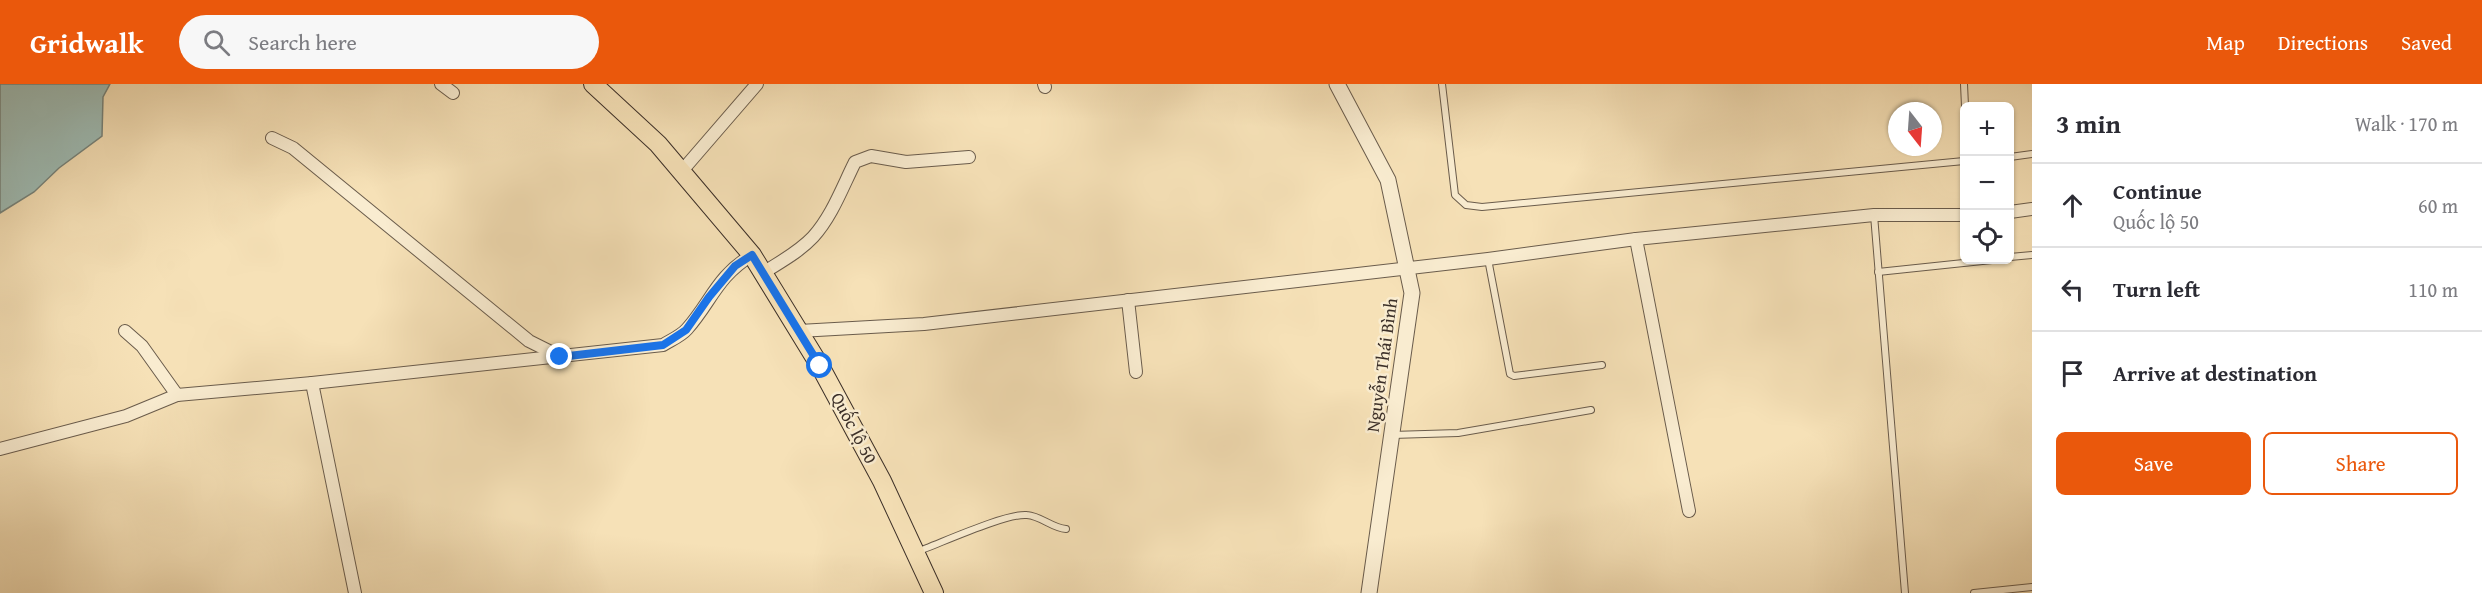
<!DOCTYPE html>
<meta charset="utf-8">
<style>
:root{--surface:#fff;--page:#f7f7f7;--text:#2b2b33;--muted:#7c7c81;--line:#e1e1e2;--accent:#ea580c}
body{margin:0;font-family:"Gentium Book Plus",serif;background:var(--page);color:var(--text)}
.controls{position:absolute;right:18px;top:18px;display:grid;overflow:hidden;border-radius:9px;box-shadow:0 2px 4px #0004}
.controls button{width:54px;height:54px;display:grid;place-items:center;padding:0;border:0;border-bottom:2px solid var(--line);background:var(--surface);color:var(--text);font:30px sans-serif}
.compass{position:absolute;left:1888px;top:18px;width:54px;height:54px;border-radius:50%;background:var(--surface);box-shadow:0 2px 4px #0004;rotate:163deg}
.stop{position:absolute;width:18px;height:18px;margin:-14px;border:4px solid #1a73e8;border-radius:50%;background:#fff}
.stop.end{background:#1a73e8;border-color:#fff;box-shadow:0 2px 6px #0008}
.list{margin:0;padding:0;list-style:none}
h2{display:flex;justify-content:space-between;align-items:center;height:78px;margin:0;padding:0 24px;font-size:26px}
h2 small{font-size:20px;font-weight:400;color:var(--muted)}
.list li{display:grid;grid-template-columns:39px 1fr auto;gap:18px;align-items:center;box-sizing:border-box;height:84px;padding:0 24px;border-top:2px solid var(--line)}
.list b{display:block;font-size:22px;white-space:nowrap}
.list p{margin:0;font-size:20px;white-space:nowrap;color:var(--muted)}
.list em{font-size:20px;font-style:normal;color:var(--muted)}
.actions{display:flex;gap:12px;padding:18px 24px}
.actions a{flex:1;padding:14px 0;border:2px solid var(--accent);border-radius:9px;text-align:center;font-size:21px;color:var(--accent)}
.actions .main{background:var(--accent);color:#fff}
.icon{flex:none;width:33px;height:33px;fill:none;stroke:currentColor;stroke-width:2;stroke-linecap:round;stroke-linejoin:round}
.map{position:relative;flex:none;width:2032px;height:509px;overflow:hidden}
header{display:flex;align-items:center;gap:36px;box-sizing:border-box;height:84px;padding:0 30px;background:var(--accent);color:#fff}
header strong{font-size:28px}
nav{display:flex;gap:33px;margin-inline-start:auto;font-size:21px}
.search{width:420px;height:54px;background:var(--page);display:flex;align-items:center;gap:15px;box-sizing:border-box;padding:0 21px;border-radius:33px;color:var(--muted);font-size:22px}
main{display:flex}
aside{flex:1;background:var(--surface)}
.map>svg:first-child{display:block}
.water{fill:#9ebcb5;stroke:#76847d;stroke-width:1.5}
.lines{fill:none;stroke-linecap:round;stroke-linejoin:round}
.service-casing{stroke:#6a5c4c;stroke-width:8}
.minor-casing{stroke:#6a5c4c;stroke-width:14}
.tertiary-casing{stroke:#6a5c4c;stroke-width:17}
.primary-casing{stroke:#3b2f28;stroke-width:20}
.service{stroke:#f9ecd0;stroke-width:6}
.minor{stroke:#f9ecd0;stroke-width:12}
.tertiary{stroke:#f9ecd0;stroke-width:15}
.primary{stroke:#f6e1b7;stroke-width:18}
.route{stroke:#1a73e8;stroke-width:8}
.labels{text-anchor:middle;stroke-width:5;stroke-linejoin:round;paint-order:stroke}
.street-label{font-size:18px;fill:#3b2f28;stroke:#f9ecd0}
</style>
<header>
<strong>Gridwalk</strong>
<div class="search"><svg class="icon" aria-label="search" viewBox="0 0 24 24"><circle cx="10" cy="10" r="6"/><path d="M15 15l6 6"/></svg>Search here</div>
<nav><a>Map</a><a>Directions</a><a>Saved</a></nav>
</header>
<main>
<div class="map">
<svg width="2032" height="509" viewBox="0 0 2032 509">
<rect width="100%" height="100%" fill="#f6e1b7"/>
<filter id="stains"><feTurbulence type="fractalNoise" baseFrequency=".00333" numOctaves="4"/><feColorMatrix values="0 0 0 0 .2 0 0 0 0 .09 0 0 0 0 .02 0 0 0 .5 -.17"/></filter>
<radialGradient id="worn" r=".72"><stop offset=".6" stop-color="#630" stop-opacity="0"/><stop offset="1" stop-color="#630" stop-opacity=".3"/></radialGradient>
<polygon class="water" points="0,0 110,0 103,13 102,52 59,84 34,108 0,129"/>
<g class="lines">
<defs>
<g id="service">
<polyline points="1442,0 1455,111 1466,121 1482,123 1964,77"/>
<polyline points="1964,0 1965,22"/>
<polyline points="2010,73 2032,70"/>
<polyline points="1874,131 1905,509"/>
<polyline points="2010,173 2032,171"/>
<polyline points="1488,175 1510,290 1514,292 1602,281"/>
<polyline points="1878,188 1992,176"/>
<polyline points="1392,351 1458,349 1591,326"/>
<path d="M916,468c23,-8 90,-39 111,-37 14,1 25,13 39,14"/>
<polyline points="1974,509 2032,503"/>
</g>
<g id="minor">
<polyline points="441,0 453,9"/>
<polyline points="1044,0 1045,3"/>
<polyline points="272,54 293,64 529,257 559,272"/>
<polyline points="681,88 757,0"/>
<polyline points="2010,128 2032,125"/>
<polyline points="1636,155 1689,427"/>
<path d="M763,189c17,-11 36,-21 50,-36 19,-21 29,-49 42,-75l16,-6 35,6 63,-5"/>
<polyline points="1128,216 1136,288"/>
<polyline points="125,247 142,262 177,311"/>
<polyline points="799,247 924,240 1488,175 1636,155 1874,131 1964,131"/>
<path d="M312,299l351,-38c8,-5 18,-9 24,-16 24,-27 30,-53 65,-74"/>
<polyline points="0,365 126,332 177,311 312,299 355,509"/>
</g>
<polyline id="tertiary" points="1337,0 1388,96 1412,209 1369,509"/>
<polyline id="primary" points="593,0 658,60 752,171 820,282 882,397 934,509"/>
</defs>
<use href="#service" class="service-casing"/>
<use href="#minor" class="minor-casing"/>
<use href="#tertiary" class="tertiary-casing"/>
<use href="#primary" class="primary-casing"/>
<use href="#service" class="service"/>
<use href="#minor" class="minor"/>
<use href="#tertiary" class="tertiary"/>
<use href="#primary" class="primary"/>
</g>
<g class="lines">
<polyline class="route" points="560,273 663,261 686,246 709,213 735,182 752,171 820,282"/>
</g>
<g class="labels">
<g class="street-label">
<text transform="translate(1382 281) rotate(-82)" y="6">Nguyễn Thái Bình</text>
<text transform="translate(854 344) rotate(62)" y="6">Quốc lộ 50</text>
</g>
</g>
<rect width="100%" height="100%" filter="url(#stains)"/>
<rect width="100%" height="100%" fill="url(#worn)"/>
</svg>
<div class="controls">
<button>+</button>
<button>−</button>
<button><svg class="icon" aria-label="locate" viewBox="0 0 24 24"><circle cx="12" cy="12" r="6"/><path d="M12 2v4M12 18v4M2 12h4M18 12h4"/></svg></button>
</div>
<svg class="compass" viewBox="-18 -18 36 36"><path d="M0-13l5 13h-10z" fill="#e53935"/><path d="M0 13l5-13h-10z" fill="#7c7c81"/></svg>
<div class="stop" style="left:820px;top:282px"></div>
<div class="stop end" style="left:560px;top:273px"></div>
</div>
<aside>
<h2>3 min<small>Walk · 170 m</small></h2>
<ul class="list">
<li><svg class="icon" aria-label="ahead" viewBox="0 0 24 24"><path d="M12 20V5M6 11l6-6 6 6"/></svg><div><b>Continue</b><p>Quốc lộ 50</p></div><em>60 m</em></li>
<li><svg class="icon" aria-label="left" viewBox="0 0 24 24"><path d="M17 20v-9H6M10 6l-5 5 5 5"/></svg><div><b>Turn left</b></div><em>110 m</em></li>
<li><svg class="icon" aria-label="arrive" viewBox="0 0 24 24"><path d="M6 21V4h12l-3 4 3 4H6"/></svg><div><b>Arrive at destination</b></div></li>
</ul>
<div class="actions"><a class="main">Save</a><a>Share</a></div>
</aside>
</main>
